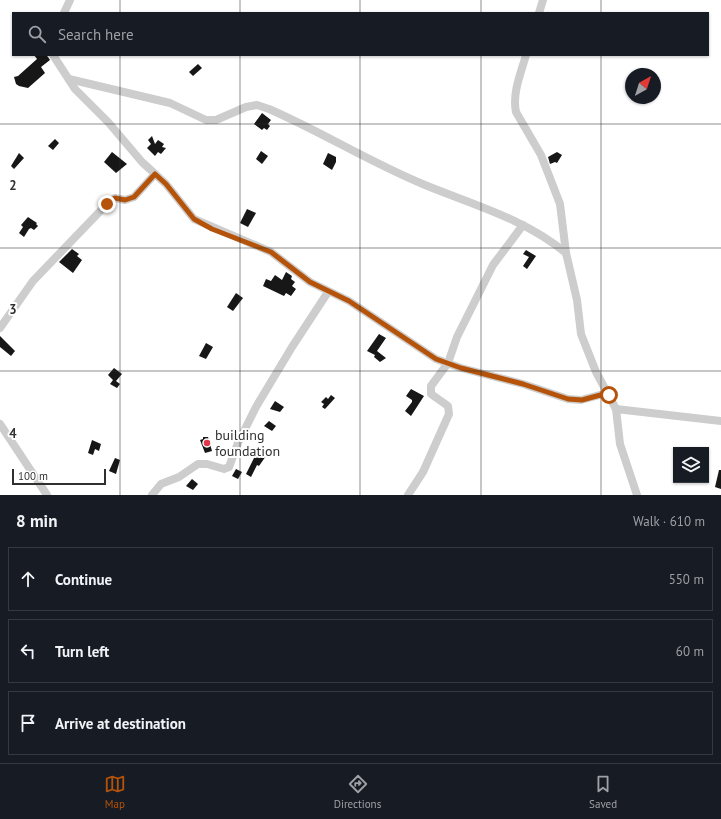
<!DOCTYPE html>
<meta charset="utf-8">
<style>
:root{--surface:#171b24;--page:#242831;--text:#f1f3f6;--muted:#9ea1a6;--line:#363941;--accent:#b45309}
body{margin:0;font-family:"PT Sans",sans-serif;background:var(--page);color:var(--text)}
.controls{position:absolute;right:12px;bottom:12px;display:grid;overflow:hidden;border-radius:0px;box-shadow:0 1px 3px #0004}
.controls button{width:36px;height:36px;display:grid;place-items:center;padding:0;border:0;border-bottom:1px solid var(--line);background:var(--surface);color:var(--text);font:20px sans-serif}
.compass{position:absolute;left:625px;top:68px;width:36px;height:36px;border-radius:50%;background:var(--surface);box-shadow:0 1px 3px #0004;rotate:39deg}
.scale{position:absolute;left:12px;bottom:10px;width:94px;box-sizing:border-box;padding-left:4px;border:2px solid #303030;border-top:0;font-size:11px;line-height:14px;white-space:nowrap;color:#303030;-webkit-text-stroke:3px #fff;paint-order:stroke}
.stop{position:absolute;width:12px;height:12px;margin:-9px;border:3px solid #b45309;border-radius:50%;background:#fff}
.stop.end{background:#b45309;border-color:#fff;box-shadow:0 1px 4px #0008}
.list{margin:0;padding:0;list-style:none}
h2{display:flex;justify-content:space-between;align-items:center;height:52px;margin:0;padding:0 16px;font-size:17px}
h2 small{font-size:13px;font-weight:400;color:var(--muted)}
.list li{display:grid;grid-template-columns:26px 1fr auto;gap:12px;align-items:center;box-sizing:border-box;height:64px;margin:0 8px 8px;padding:0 8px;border:1px solid var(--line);border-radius:0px}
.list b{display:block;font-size:15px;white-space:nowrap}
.list em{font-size:13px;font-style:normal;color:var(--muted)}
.icon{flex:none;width:22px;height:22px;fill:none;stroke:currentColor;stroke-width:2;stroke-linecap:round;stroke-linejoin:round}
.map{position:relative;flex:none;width:721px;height:495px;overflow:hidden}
.search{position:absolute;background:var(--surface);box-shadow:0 1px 3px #0004;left:12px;right:12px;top:12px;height:44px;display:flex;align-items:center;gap:10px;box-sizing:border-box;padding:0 14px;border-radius:0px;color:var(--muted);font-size:15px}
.sheet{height:268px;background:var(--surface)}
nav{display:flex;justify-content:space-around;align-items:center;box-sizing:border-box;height:56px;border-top:1px solid var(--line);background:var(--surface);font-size:11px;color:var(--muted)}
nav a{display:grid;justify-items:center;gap:2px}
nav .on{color:var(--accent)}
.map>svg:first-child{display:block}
.building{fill:#171717}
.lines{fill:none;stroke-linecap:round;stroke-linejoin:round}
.minor{stroke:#cdcdcd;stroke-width:8}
.route{stroke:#b45309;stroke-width:5}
.grid{fill:none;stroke:#303030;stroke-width:1;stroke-opacity:0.55}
.poi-dot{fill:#e1374a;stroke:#fff;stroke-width:1.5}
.labels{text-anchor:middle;stroke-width:4;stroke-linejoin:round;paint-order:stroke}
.poi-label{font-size:14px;fill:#303030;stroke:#fff;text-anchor:start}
.grid-label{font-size:13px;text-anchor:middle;font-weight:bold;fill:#303030;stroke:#fff;stroke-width:4;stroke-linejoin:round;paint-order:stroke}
</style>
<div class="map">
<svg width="721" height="495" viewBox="0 0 721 495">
<rect width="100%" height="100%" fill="#fff"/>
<g class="building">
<polygon points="34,55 46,55 48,57 50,60 41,67 45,73 28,88 19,86 16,84 14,77 18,76 37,59"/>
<polygon points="198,64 202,68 193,76 189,72"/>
<polygon points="262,113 271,120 268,124 270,126 267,130 264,128 262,130 254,124"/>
<polygon points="152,136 155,144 158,140 164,144 162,147 166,148 161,154 158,152 155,156 147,148 151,144 148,140"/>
<polygon points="55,139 59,143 53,150 48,146"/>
<polygon points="261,151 268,156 262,164 256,159"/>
<polygon points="112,152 127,164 116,173 104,162"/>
<polygon points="557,152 562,155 557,163 555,162 550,164 548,157"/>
<polygon points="19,153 24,158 14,169 11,166"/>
<polygon points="328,153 336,157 336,162 332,170 323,164"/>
<polygon points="247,209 256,213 248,227 240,223"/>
<polygon points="28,217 37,223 36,224 38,226 34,230 31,228 29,229 24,237 19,233 23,227 21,225"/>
<polygon points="72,249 79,254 77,256 82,260 73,273 59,262"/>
<polygon points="526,250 536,256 527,269 523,266 529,257 523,254"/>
<polygon points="286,272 292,276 291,279 295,282 292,286 296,289 291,296 286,293 284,296 263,286 266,279 271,281 275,275 282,280"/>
<polygon points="236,293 243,298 233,311 227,307"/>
<polygon points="379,334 386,338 377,351 386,358 380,362 374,357 375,355 367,351"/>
<polygon points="0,336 15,351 11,356 0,347"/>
<polygon points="206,343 213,347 206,359 199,356"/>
<polygon points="114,368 122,374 116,381 120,384 117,388 110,384 113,380 108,375"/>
<polygon points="411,389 424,396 411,416 405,411 412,402 412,400 406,396"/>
<polygon points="331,395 335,398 325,409 322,407 324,404 321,402 326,397 328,399"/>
<polygon points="275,401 284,407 280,412 270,409"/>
<polygon points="269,421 276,426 272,431 264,426"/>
<polygon points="203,437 208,437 212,451 205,453 200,440 203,439"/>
<polygon points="92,440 101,444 99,451 95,449 93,455 88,453"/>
<polygon points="254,450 266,456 259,466 257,465 251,477 246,474 255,456 252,455"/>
<polygon points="115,458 120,460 116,474 109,471"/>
<polygon points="236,469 242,472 238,479 232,476"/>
<polygon points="719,470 721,470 721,489 715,487"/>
<polygon points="192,479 198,484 193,490 186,486"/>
</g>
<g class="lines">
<g class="minor">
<polyline points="64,13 70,0"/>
<polyline points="539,13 543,0"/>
<polyline points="53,55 75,89 108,122 142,162 166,184 194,219 271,252 310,282 349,301 436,359 461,368 523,384 568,399 581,400 607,393"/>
<path d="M526,55c-5,18 -14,38 -10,57l25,43 19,49 6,49 11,47 4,34 15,38 20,37 4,35 17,51"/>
<path d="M69,79l101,24 36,17h10l30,-13 11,-2 12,4c53,23 102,54 156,76 49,20 100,34 141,68"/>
<polyline points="0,328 33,281 107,204 115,198 125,200 134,197 155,174"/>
<polyline points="616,409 721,421"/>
<polyline points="0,424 47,495"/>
<polyline points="152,495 161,484 179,477 198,464 207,464 224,469 229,467 238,443 256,407 292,347 328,292"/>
<polyline points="408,495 423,472 449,414 448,406 431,394 431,386 448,363 457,337 493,265 523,225"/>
</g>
</g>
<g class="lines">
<polyline class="route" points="107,204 115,198 125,200 134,197 155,174 166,184 194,219 212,229 271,252 310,282 349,301 436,359 461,368 523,384 568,399 582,400 608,393 609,395"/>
</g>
<path class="grid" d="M120,0v13M240,0v13M360,0v13M481,0v13M601,0v13M120,55v440M240,55v440M360,55v440M481,55v440M601,55v440M0,124h721M0,248h721M0,371h721"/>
<circle class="poi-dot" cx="207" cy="443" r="4"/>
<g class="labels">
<g class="poi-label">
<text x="215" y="440">building<tspan x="215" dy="16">foundation</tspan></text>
</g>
</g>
<g class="grid-label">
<text x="13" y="190">2</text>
<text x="13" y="314">3</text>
<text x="13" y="438">4</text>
</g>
</svg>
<div class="controls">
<button><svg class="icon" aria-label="layers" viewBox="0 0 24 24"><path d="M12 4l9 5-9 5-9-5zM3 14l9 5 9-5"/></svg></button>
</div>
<svg class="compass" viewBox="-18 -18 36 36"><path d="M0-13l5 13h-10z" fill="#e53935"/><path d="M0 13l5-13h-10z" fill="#9ea1a6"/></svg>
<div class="scale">100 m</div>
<div class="stop" style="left:609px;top:395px"></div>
<div class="stop end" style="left:107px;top:204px"></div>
<div class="search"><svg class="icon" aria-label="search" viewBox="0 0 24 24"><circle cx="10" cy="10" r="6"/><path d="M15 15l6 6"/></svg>Search here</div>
</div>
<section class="sheet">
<h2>8 min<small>Walk · 610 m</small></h2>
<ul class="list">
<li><svg class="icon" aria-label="ahead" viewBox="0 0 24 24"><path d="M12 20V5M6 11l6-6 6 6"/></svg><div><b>Continue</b></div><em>550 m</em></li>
<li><svg class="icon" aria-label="left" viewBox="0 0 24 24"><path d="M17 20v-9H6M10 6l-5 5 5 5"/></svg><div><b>Turn left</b></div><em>60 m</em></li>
<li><svg class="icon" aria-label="arrive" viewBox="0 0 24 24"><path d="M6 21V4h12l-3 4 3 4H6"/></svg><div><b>Arrive at destination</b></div></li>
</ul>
</section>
<nav>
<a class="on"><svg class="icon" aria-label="map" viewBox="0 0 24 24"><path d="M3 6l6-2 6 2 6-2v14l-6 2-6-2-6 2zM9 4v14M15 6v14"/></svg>Map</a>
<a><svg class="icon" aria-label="directions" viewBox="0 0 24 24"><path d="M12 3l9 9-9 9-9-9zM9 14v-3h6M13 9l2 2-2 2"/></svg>Directions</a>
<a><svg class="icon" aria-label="saved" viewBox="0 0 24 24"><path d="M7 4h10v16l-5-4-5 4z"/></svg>Saved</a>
</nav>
